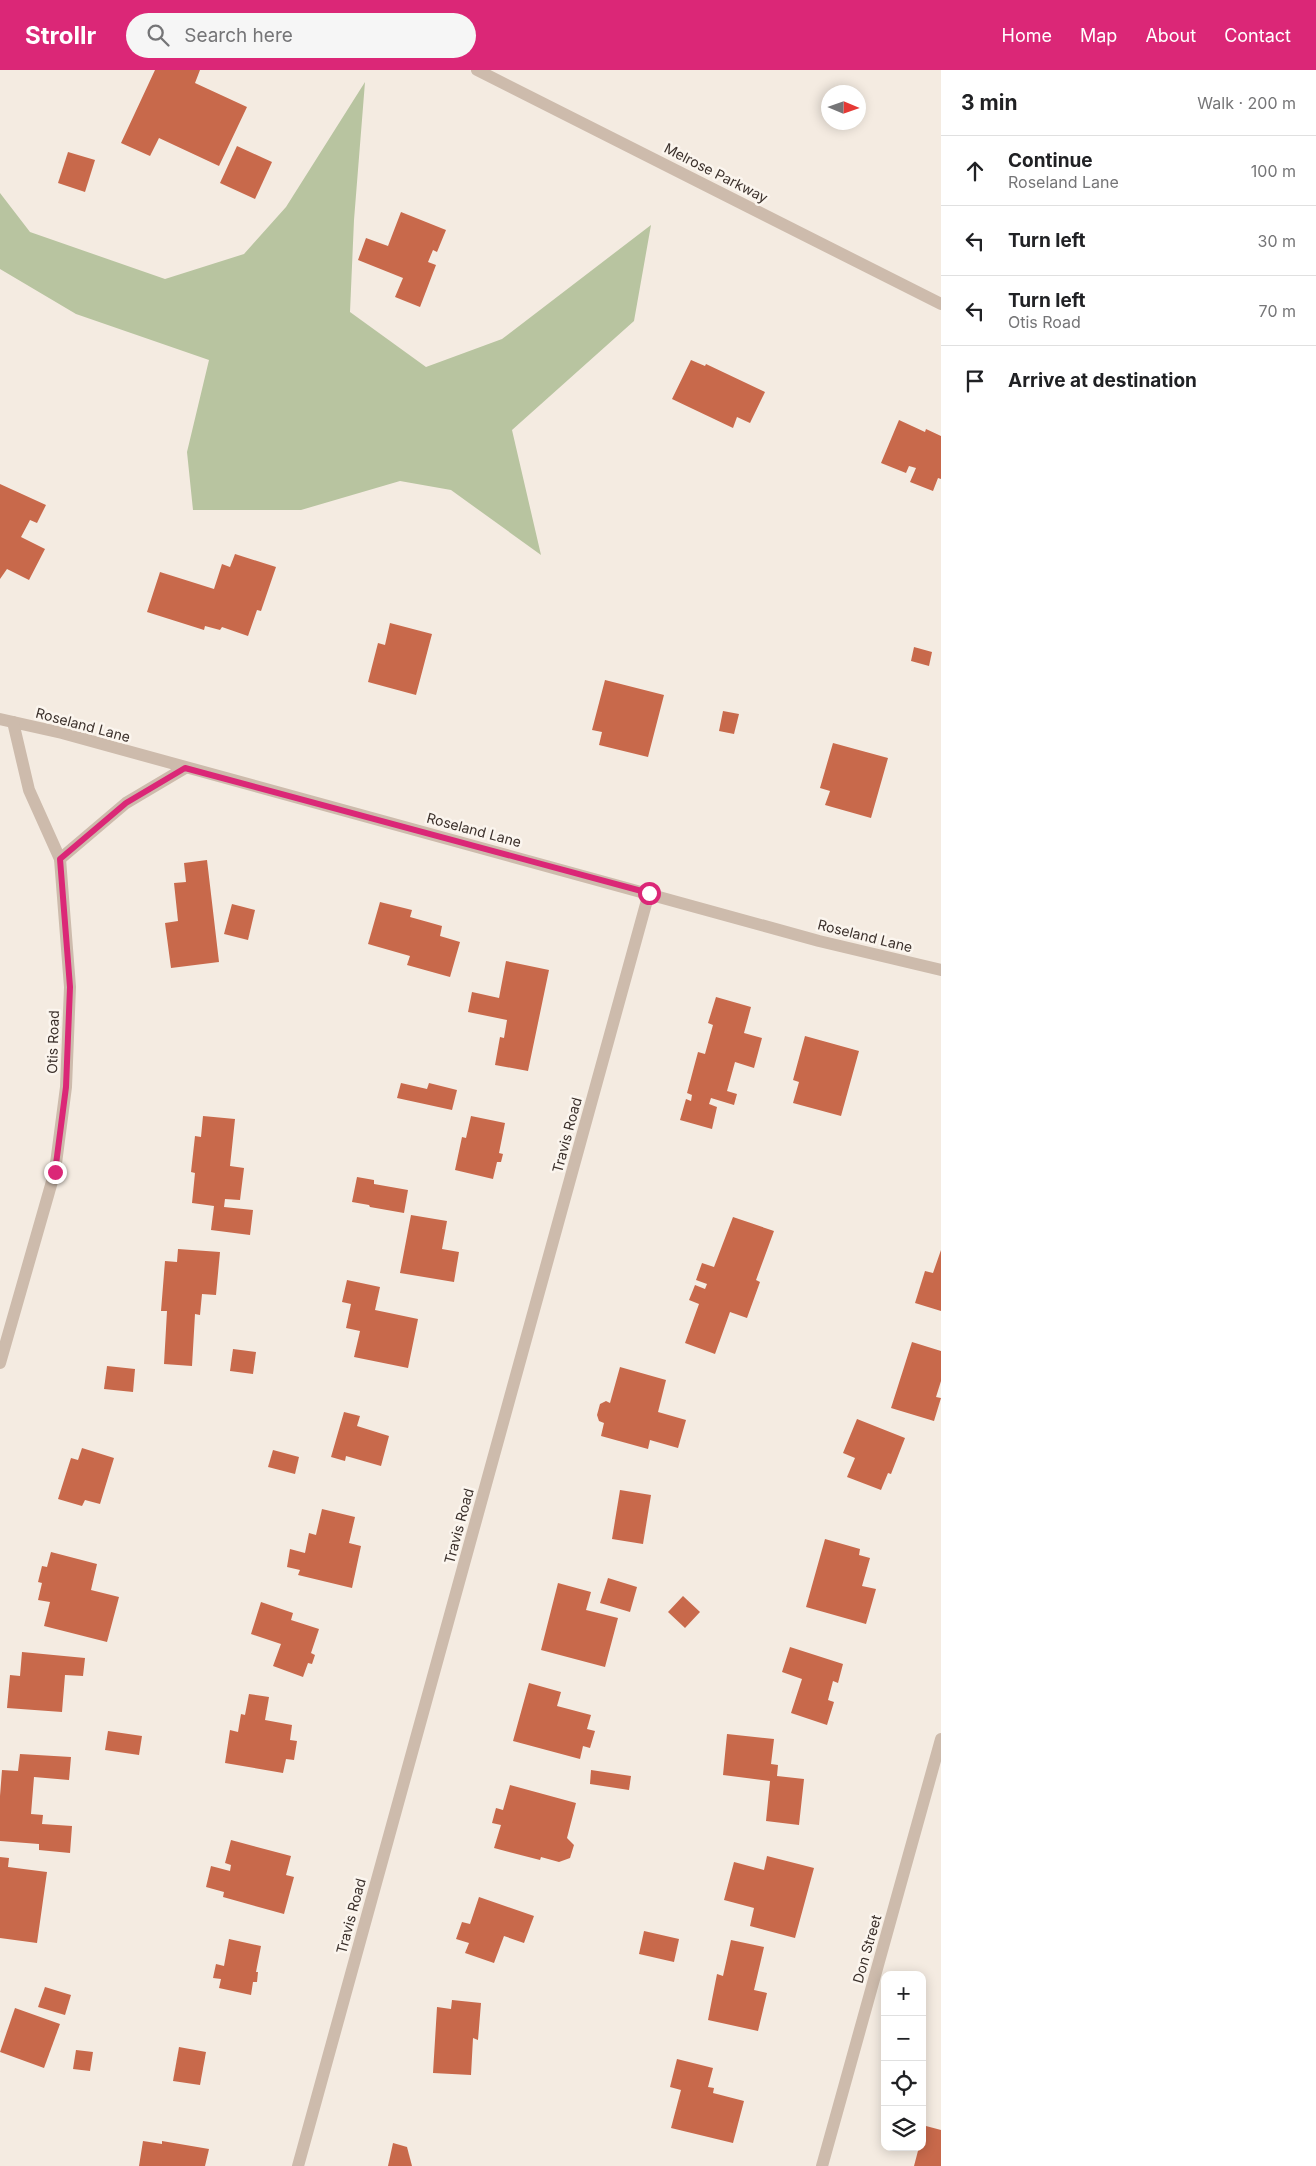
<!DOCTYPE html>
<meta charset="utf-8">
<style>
:root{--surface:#fff;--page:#f6f6f6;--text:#202124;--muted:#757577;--line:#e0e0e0;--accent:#db2777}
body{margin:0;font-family:Inter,sans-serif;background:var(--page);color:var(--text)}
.controls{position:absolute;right:15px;bottom:15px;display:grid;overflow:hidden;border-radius:10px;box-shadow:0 2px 12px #0003}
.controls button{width:45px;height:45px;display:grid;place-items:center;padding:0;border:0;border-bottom:1px solid var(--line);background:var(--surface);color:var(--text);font:25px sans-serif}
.compass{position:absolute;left:821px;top:15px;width:45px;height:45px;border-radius:50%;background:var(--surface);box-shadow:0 2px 12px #0003;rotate:92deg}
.stop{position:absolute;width:15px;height:15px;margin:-11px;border:4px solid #db2777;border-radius:50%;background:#fff}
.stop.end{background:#db2777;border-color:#fff;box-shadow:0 1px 5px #0008}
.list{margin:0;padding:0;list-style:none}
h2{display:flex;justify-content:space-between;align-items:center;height:65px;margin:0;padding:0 20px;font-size:21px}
h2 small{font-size:16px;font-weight:400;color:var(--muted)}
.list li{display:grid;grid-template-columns:32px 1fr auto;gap:15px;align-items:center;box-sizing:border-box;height:70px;padding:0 20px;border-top:1px solid var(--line)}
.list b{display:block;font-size:19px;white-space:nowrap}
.list p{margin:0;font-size:16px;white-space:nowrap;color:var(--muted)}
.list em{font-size:16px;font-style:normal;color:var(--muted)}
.icon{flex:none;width:28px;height:28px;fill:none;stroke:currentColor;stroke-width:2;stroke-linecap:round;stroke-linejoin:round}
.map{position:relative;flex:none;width:941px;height:2096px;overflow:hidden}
header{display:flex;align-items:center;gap:30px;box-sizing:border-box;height:70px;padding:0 25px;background:var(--accent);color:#fff}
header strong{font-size:24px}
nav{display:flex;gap:28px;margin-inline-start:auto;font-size:18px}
.search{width:350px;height:45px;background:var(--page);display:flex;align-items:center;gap:12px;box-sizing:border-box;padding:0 18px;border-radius:28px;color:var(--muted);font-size:19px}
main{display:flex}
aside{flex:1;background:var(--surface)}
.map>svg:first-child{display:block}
.green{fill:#b8c4a0}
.building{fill:#c8694b}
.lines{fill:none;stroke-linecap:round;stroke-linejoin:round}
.minor{stroke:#cdbbac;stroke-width:12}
.route{stroke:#db2777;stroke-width:6}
.labels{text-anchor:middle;stroke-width:5;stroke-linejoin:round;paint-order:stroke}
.street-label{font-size:14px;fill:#3b302b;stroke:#fbf5ee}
</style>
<header>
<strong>Strollr</strong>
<div class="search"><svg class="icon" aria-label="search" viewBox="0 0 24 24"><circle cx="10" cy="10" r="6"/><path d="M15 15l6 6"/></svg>Search here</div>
<nav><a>Home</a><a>Map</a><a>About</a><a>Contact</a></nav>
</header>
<main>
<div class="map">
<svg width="941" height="2096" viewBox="0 0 941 2096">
<rect width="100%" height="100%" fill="#f4ebe1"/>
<polygon class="green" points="365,12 354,150 350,242 426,297 502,269 651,155 634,251 512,360 541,485 451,420 400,411 301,440 193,440 187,382 209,290 76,244 0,199 0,123 30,162 165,209 244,184 286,137"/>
<g class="building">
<polygon points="155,0 200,0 195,13 247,37 219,96 159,68 150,86 121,73"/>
<polygon points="237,76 272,92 255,129 220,113"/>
<polygon points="68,82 95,90 85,122 58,113"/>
<polygon points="401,142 446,160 437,182 433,180 428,192 436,195 420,237 395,227 403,208 358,190 366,168 388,176"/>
<polygon points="691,290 705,296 706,294 765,322 750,353 737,347 733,358 672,329"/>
<polygon points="899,350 925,362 926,359 941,366 941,409 938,408 933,421 910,412 916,398 909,396 906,403 881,393"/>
<polygon points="0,414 46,435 37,453 30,450 21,467 45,479 29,510 7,499 0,509"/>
<polygon points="235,484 276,497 261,541 257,540 248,566 222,557 220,560 205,556 204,560 147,542 160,502 214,519 222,494 230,497"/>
<polygon points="390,553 432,564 416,625 368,612 378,573 385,575"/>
<polygon points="914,577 932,582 929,596 911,591"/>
<polygon points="605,610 664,625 648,687 599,675 602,662 592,660"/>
<polygon points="723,641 739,644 734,664 719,661"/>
<polygon points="833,673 888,688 871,748 825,735 830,721 820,718"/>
<polygon points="207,790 219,892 171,898 165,853 178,851 174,813 186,812 184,793"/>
<polygon points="380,832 412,840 410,847 442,856 440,866 460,872 450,907 407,895 410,886 368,874"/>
<polygon points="232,834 255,840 248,870 224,864"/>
<polygon points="506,891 549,900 528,1001 495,995 500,967 504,968 507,950 468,942 472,922 499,928"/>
<polygon points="716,927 751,937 744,963 762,968 754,998 735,992 727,1021 737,1024 734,1035 711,1028 709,1034 717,1037 712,1059 680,1050 686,1029 691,1031 692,1025 687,1023 698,982 705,984 713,955 708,953"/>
<polygon points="805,966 859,981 841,1046 793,1033 799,1012 793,1010"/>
<polygon points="401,1013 427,1019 429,1013 457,1020 452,1040 397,1028"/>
<polygon points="203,1046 235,1049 230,1096 244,1098 240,1130 225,1129 224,1137 253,1140 250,1165 211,1160 214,1136 192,1133 195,1103 191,1102 195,1066 201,1067"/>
<polygon points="471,1046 505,1053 499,1083 503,1084 501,1092 497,1092 493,1109 455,1100 462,1067 466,1068"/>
<polygon points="357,1107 374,1110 374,1114 408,1120 404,1143 370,1137 369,1135 352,1132"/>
<polygon points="411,1145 447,1151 442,1179 459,1182 454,1212 400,1203"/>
<polygon points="733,1147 774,1161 756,1210 760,1212 747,1248 730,1242 715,1284 685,1273 699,1234 689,1230 695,1215 705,1219 707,1214 696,1210 702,1193 714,1197"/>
<polygon points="178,1179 220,1182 216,1225 202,1224 200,1245 195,1244 192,1296 164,1294 167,1241 161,1241 165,1191 177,1192"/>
<polygon points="941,1180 941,1241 915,1233 925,1201 933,1203"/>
<polygon points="347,1210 380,1217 375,1240 418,1249 408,1298 354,1287 360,1261 346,1258 351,1234 342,1232"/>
<polygon points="912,1272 941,1281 941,1311 936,1327 941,1328 934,1351 891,1338"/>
<polygon points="233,1279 256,1282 253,1304 230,1301"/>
<polygon points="107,1296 135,1299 133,1322 104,1319"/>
<polygon points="620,1297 666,1310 658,1342 686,1350 678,1378 650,1370 648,1379 601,1366 604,1353 599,1351 597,1345 600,1334 606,1331 610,1333"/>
<polygon points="344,1342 360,1346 357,1356 389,1366 381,1396 346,1386 345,1391 331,1387"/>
<polygon points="857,1349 905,1368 891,1404 888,1403 881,1420 847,1407 855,1388 843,1383"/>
<polygon points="82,1378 114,1388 100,1434 85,1430 82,1436 58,1429 71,1388 78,1390"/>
<polygon points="273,1380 299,1387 295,1404 268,1397"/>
<polygon points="620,1420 651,1425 643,1474 612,1469"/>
<polygon points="322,1439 355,1447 349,1473 361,1476 352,1518 298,1505 300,1500 287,1497 290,1479 305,1483 309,1463 316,1465"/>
<polygon points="825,1469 860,1479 859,1485 870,1488 862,1516 876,1519 866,1554 806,1537"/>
<polygon points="51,1482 97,1494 91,1520 119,1527 107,1572 44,1556 50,1532 38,1530 42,1513 38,1512 42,1496 47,1497"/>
<polygon points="608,1508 637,1517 630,1542 600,1533"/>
<polygon points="558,1513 591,1522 586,1540 618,1548 605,1597 541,1580"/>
<polygon points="683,1526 700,1542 685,1558 668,1542"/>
<polygon points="261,1532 293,1543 291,1550 319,1559 311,1583 315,1585 312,1594 308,1593 303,1607 273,1596 281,1574 251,1564"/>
<polygon points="790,1577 843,1594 838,1613 833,1611 828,1630 834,1632 827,1655 791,1643 802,1609 782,1602"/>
<polygon points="22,1582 85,1588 83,1606 65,1605 62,1642 7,1638 10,1605 20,1606"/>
<polygon points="529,1613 561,1622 557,1636 591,1645 587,1659 595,1661 590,1678 583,1676 580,1689 513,1671"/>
<polygon points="249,1624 269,1627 265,1650 292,1655 290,1670 297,1671 294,1690 286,1689 283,1703 225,1693 230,1660 238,1662 241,1644 245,1645"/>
<polygon points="108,1661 142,1666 139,1685 105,1680"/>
<polygon points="727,1664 774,1669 771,1694 778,1695 777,1706 804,1709 799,1755 766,1751 770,1711 723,1705"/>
<polygon points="20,1684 71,1687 69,1710 34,1707 31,1744 43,1745 42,1754 72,1756 70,1783 39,1780 39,1774 0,1771 0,1726 2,1700 18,1701"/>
<polygon points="591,1700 631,1706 629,1720 590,1714"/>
<polygon points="510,1715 576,1733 567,1768 574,1775 570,1788 559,1792 541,1787 540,1790 494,1778 501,1755 492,1753 496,1738 503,1740"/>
<polygon points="231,1770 291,1786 286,1805 294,1807 284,1844 223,1827 224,1822 206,1817 211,1796 230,1801 231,1795 225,1793"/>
<polygon points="767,1786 814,1798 795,1868 750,1856 754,1838 724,1830 734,1792 764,1800"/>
<polygon points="0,1787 9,1788 8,1797 47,1802 37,1873 0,1868"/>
<polygon points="479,1827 534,1846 524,1873 504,1866 494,1893 465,1883 469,1873 456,1869 462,1852 470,1854"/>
<polygon points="644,1861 679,1869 674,1892 639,1884"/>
<polygon points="229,1869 261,1876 256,1902 258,1902 257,1912 253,1912 251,1925 219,1918 221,1909 213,1908 216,1894 224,1896"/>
<polygon points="731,1870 764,1877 754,1920 767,1923 758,1961 708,1950 717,1904 723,1906"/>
<polygon points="45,1917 71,1925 65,1945 38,1937"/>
<polygon points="452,1930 481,1933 478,1970 473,1968 471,2005 433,2003 437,1937 451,1939"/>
<polygon points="15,1938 60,1954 44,1998 0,1982"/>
<polygon points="179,1977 206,1982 200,2015 173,2011"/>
<polygon points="76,1980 93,1982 90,2001 73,1999"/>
<polygon points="677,1989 713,1998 708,2017 714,2018 713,2023 744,2031 733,2073 671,2058 681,2020 670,2017"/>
<polygon points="926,2056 941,2060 941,2096 914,2096 919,2077 922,2077 922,2068"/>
<polygon points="143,2071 162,2074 162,2071 209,2079 205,2096 139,2096"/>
<polygon points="393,2073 407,2077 412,2096 388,2096"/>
</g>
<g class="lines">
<g class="minor">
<polyline points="477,0 941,234"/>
<polyline points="0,649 62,663 819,871 941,900"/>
<polyline points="60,789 126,733 185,698"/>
<polyline points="0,1293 55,1101 66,1017 70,917 60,789 29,720 13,652"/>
<polyline points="298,2096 649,823"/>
<polyline points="822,2096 941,1669"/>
</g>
</g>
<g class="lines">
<polyline class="route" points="55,1102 66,1017 70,917 60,789 126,733 185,698 649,823"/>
</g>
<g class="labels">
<g class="street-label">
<text transform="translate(716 103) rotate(27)" y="5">Melrose Parkway</text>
<text transform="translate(83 655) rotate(15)" y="5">Roseland Lane</text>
<text transform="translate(474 760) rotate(15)" y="5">Roseland Lane</text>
<text transform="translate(865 866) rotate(14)" y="5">Roseland Lane</text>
<text transform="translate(53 972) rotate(-88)" y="5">Otis Road</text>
<text transform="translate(567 1065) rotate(-75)" y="5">Travis Road</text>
<text transform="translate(459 1456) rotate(-75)" y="5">Travis Road</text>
<text transform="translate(351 1846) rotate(-75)" y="5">Travis Road</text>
<text transform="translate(867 1879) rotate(-74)" y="5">Don Street</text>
</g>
</g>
</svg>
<div class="controls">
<button>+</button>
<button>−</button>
<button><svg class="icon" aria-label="locate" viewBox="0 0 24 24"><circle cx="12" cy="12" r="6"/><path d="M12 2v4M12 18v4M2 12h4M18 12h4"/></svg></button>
<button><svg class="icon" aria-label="layers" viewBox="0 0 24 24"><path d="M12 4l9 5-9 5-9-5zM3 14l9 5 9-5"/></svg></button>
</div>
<svg class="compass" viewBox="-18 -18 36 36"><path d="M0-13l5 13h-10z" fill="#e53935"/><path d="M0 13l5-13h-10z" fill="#757577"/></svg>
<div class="stop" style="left:649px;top:823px"></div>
<div class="stop end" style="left:55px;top:1102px"></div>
</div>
<aside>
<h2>3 min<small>Walk · 200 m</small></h2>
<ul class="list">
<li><svg class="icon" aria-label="ahead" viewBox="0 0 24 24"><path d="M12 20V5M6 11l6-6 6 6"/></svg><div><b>Continue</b><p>Roseland Lane</p></div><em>100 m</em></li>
<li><svg class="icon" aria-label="left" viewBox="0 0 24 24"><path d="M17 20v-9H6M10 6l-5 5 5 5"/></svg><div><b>Turn left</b></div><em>30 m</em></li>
<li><svg class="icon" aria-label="left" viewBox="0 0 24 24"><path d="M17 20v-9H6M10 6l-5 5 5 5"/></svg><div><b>Turn left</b><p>Otis Road</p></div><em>70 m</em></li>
<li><svg class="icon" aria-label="arrive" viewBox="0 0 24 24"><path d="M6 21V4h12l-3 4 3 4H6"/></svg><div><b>Arrive at destination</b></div></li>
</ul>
</aside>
</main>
